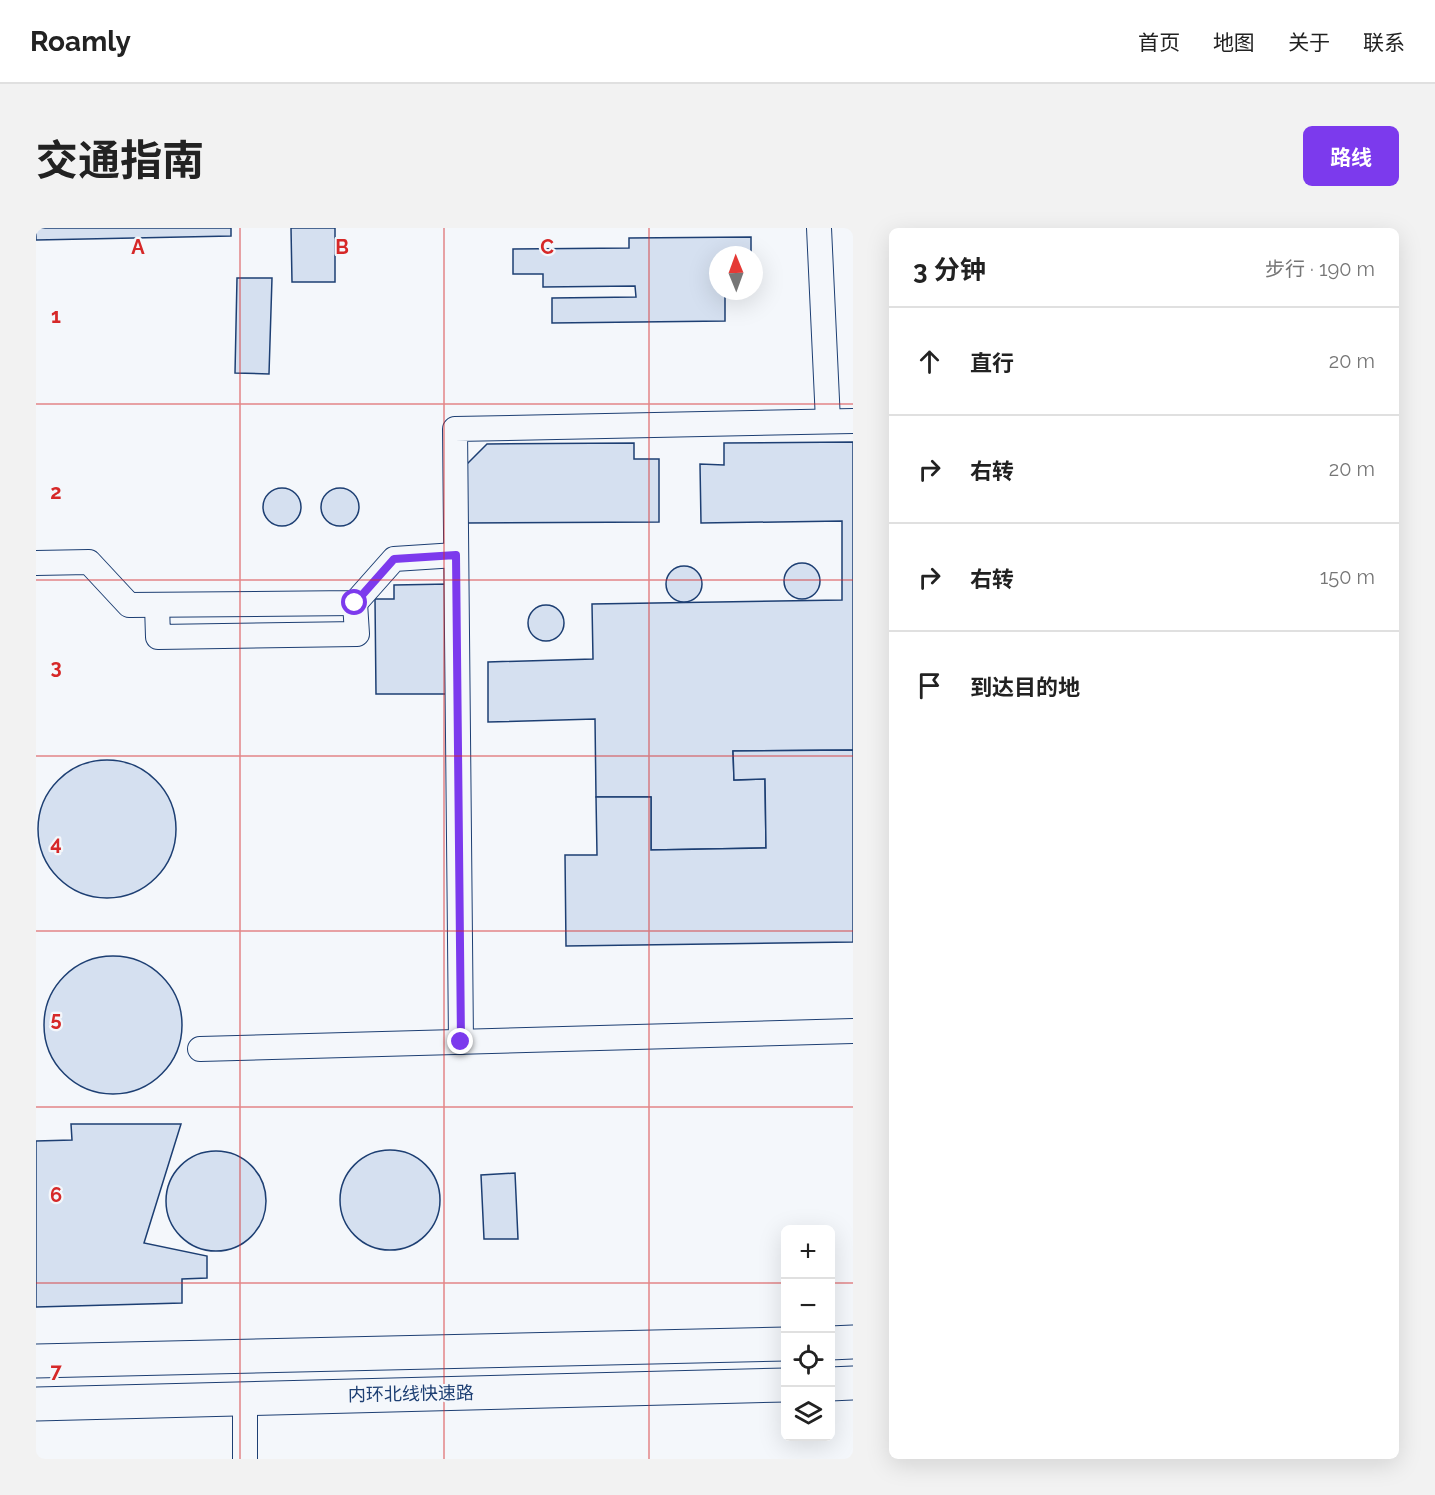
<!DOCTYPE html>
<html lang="zh">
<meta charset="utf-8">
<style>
:root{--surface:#fff;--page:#f2f2f2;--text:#222;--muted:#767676;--line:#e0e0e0;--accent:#7c3aed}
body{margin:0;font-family:Raleway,"Noto Sans SC",sans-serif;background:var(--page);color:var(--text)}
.controls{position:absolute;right:18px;bottom:18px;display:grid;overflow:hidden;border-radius:9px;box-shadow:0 6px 24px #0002}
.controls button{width:54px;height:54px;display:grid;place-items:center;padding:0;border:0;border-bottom:2px solid var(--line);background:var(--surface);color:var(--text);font:30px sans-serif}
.compass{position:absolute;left:673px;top:18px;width:54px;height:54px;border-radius:50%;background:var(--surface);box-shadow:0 6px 24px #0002;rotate:359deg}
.stop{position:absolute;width:18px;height:18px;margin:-14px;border:4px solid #7c3aed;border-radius:50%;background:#fff}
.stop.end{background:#7c3aed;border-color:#fff;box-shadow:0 2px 6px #0008}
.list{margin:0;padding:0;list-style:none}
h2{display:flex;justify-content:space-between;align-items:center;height:78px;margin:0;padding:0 24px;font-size:26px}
h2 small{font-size:20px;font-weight:400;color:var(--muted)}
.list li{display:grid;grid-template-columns:39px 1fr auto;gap:18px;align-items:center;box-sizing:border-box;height:108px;padding:0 24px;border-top:2px solid var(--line)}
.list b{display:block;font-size:22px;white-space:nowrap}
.list em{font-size:20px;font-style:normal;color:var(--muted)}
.icon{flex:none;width:33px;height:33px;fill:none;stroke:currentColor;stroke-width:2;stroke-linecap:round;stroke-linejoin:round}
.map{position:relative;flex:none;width:817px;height:1231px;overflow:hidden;border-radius:9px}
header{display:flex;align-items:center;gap:36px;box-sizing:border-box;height:84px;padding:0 30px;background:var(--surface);border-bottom:2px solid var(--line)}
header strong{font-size:28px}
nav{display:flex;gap:33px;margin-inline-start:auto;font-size:21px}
.intro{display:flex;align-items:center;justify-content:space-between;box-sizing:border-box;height:144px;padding:0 36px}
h1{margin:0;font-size:42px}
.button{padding:15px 27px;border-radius:9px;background:var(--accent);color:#fff;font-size:21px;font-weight:700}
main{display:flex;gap:36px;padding:0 36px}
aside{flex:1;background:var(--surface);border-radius:9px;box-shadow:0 6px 24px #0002}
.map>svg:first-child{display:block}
.building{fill:#d5e0f0;stroke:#1d3f73;stroke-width:1.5}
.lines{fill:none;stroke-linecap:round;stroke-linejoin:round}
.minor-casing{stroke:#1d3f73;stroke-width:26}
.highway-casing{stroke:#1d3f73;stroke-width:35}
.minor{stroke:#f4f7fb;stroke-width:24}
.highway{stroke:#f4f7fb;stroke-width:33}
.route{stroke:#7c3aed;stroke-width:8}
.grid{fill:none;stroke:#d62828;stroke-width:1.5;stroke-opacity:0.55}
.labels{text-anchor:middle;stroke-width:4.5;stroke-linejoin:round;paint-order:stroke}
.street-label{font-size:18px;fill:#1d3f73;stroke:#f4f7fb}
.grid-label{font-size:20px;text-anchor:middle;font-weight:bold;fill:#d62828;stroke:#f4f7fb;stroke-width:4.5;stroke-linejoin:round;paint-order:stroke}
</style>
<header>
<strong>Roamly</strong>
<nav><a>首页</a><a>地图</a><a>关于</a><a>联系</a></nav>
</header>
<div class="intro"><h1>交通指南</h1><a class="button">路线</a></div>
<main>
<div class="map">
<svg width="817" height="1231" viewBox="0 0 817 1231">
<rect width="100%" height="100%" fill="#f4f7fb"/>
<g class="building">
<polygon points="0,0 195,0 195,8 0,12"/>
<polygon points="255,0 299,0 299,54 256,54"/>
<polygon points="715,9 715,27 682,27 682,63 689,63 689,93 516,95 516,70 600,69 599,58 507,59 507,46 477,46 477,21 593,20 593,10"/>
<polygon points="201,50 236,50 233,146 199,145"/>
<polygon points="817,214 817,522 697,523 698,552 729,551 730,620 615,622 615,569 560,569 559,491 452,494 452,434 557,431 556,376 806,372 806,293 665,295 664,236 688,237 688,215"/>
<polygon points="598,215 598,231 623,231 623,294 430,295 430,237 451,216"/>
<circle cx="246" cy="279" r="19"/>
<circle cx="304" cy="279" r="19"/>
<circle cx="766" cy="353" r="18"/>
<circle cx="648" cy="356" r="18"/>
<polygon points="414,356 415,466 340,466 339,371 358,371 358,357"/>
<circle cx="510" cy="395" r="18"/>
<polygon points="817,522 817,714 530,718 529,627 561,627 560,569 615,569 615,622 730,620 729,551 698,552 697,523"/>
<circle cx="71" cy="601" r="69"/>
<circle cx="77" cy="797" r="69"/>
<polygon points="35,896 145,896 108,1015 171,1028 171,1050 146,1051 146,1075 0,1079 0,913 36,912"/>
<circle cx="354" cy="972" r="50"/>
<circle cx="180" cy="973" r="50"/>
<polygon points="479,945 482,1011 448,1011 445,947"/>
</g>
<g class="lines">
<defs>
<g id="minor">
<polyline points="783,0 792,193"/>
<polyline points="0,335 53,334 93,377 319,375 358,331 420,327"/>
<polyline points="121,377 122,409 321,406 319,375"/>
<polyline points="425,814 419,201 817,193"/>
<polyline points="164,821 817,803"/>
<polyline points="209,1183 209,1231"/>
</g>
<g id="highway">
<polyline points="794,1115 817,1114"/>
<polyline points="0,1133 750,1116"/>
<polyline points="794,1156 817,1155"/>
<polyline points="0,1176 750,1157"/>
</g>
</defs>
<use href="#minor" class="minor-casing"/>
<use href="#highway" class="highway-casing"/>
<use href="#minor" class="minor"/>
<use href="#highway" class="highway"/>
</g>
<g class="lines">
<polyline class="route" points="319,375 358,331 420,327 425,814"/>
</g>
<path class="grid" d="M204,0v1231M408,0v1231M613,0v1231M0,176h817M0,352h817M0,528h817M0,703h817M0,879h817M0,1055h750M794,1055h23"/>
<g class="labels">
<g class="street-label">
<text transform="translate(375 1166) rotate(-1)" y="6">内环北线快速路</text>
</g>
</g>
<g class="grid-label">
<text x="102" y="26">A</text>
<text x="306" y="26">B</text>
<text x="511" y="26">C</text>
<text x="20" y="95">1</text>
<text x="20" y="271">2</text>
<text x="20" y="446">3</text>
<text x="20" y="622">4</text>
<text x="20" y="798">5</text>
<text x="20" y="974">6</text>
<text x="20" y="1150">7</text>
</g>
</svg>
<div class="controls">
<button>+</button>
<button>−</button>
<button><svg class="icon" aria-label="locate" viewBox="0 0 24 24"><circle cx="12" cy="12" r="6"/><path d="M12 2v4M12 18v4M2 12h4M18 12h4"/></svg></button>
<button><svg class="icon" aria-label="layers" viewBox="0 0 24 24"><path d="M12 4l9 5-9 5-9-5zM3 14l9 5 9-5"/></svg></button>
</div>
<svg class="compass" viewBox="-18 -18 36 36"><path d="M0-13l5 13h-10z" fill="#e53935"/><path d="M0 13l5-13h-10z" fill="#767676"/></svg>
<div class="stop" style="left:319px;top:375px"></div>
<div class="stop end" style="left:425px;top:814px"></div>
</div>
<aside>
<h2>3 分钟<small>步行 · 190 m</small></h2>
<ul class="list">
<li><svg class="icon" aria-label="ahead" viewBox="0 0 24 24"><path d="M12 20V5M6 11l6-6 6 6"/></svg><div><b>直行</b></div><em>20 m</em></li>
<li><svg class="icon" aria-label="right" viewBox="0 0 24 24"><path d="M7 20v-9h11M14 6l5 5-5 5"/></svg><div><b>右转</b></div><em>20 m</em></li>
<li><svg class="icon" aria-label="right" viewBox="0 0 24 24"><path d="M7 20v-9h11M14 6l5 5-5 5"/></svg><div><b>右转</b></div><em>150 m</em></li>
<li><svg class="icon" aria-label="arrive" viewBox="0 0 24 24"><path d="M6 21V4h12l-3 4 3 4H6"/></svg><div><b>到达目的地</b></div></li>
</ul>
</aside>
</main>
